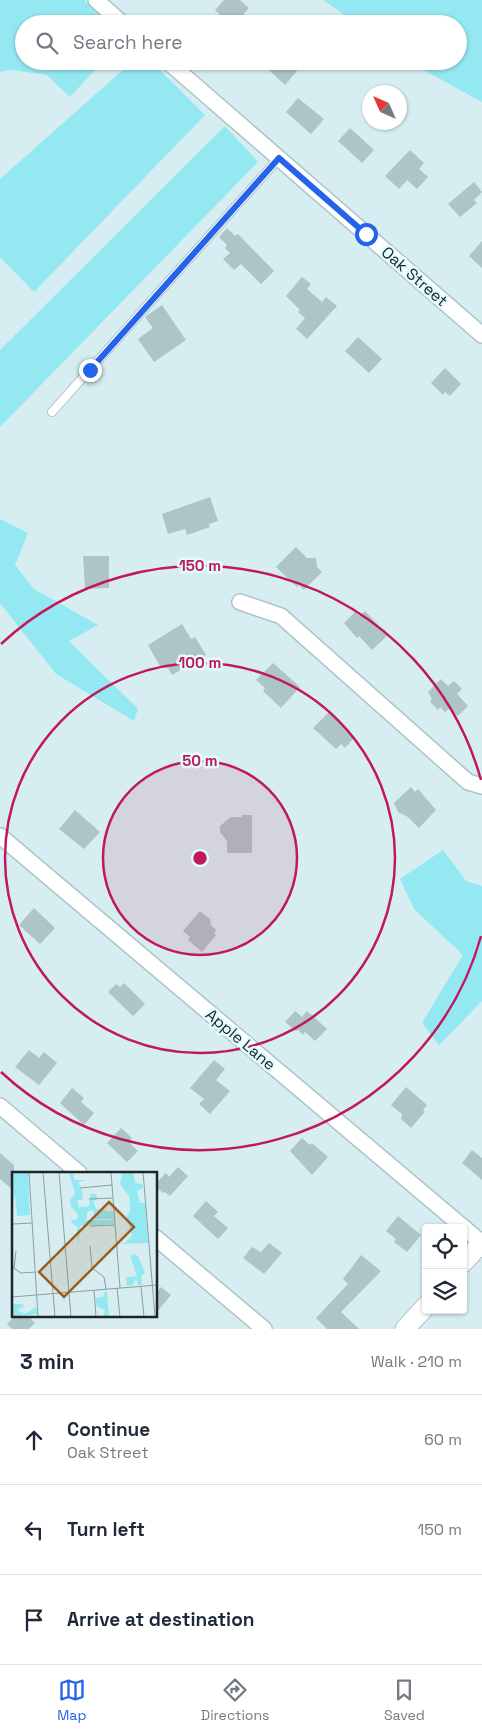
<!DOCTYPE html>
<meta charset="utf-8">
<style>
:root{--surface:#fff;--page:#f6f6f7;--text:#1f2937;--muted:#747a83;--line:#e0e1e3;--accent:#2563eb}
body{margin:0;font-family:"Space Grotesk",sans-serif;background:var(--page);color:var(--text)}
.controls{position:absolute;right:15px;bottom:15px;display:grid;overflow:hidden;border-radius:5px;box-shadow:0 1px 4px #0004}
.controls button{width:45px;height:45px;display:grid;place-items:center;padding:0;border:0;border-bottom:1px solid var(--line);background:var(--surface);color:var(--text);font:25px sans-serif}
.compass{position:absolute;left:362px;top:85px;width:45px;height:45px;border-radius:50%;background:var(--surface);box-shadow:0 1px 4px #0004;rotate:315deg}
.stop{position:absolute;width:15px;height:15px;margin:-11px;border:4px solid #2563eb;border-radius:50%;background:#fff}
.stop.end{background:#2563eb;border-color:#fff;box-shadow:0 1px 5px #0008}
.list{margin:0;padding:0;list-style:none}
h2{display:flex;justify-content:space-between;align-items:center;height:65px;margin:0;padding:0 20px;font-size:21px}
h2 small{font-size:16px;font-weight:400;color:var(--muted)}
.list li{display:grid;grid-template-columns:32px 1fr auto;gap:15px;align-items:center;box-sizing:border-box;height:90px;padding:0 20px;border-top:1px solid var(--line)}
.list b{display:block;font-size:19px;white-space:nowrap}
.list p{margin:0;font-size:16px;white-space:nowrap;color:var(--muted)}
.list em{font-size:16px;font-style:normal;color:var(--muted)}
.icon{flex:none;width:28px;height:28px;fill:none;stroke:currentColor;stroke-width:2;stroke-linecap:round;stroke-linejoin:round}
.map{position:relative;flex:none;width:482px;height:1329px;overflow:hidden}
.search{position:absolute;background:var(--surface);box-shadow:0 1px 4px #0004;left:15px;right:15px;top:15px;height:55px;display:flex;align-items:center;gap:12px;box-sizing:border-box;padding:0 18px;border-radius:28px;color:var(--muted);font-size:19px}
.sheet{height:335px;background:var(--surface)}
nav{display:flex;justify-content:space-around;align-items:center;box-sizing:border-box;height:70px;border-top:1px solid var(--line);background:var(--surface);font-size:14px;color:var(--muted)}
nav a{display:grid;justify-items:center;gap:2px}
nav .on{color:var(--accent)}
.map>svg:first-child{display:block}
.green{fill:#93e8f1}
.building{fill:#aec5c8}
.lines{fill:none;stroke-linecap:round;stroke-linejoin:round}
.service-casing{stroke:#acc4c6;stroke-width:10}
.minor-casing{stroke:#acc4c6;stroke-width:18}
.tertiary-casing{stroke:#acc4c6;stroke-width:21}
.service{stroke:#fff;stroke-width:8}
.minor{stroke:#fff;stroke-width:15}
.tertiary{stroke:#fff;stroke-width:19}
.route{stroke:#2563eb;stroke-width:6}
.ring{fill:none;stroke:#c2185b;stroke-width:2.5}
.labels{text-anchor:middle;stroke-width:5;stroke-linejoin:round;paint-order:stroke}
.street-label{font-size:16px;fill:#1d2627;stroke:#e3fcfe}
.inset-road{fill:none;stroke:#8c9ea0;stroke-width:1}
.view{fill:#9d6024;fill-opacity:0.15;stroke:#9d6024;stroke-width:2.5}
.inset-edge{fill:none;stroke:#1d2627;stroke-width:2.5}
.centre{fill:#c2185b;stroke:#e3fcfe;stroke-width:2.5}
.ring-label{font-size:15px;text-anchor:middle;font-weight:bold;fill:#c2185b;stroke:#e3fcfe;stroke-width:5;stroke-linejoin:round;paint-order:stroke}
</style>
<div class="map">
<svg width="482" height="1329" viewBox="0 0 482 1329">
<rect width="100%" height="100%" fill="#d6eef1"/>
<g class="green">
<polygon points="0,0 84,0 111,24 24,24 24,61 103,61 70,97 47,75 11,70 0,72"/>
<polygon points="323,0 482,0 482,102 407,61 458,61 458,24 358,24"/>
<polygon points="133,61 151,61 205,115 34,292 0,257 0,179"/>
<polygon points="225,126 258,162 0,427 0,350"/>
<polygon points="0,519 28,533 15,565 34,589 98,625 69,641 138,709 134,721 56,674 0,603"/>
<polygon points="443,850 466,881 482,886 482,1001 439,1045 422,1023 463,955 414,909 400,879"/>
</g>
<g class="building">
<polygon points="224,0 240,0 249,8 235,24 230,24 215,10"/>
<polygon points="259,61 287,61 297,71 285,85"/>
<polygon points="298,98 324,119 311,134 286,112"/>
<polygon points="350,128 374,150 362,163 338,141"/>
<polygon points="410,150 424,163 419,169 428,177 417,189 407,180 399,189 385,176"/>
<polygon points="474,182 482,192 474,200 477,203 460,217 448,204"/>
<polygon points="227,228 235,236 238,234 274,271 261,284 241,264 234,270 223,259 230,253 225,248 227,245 219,237"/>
<polygon points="482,241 482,268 469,256"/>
<polygon points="302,277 311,284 307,289 322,302 326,297 337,306 307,339 296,329 305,318 298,312 300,310 286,296"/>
<polygon points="162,305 186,340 154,362 138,339 153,328 145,317"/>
<polygon points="358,337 382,359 369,373 345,351"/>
<polygon points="445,368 461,384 450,396 445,392 443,395 431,383"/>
<polygon points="210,497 218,521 209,524 210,527 187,535 185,529 168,534 162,514"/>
<polygon points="296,547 307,558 316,558 317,567 322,572 304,590 299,585 297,587 276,567"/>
<polygon points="83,556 109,556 109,588 85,589"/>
<polygon points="365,611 388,635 372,650 359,636 357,638 344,623 355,612 359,616"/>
<polygon points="182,624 191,639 195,637 206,655 172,675 168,668 160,666 148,645"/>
<polygon points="273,663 300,687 281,708 263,691 265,688 256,680"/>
<polygon points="441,679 448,686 454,681 462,689 457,694 468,706 458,716 449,709 445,712 440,707 438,710 430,702 432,699 428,692"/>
<polygon points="329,712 355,737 345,748 341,744 336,749 313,728"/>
<polygon points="411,787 415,792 418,789 436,810 419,828 408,817 398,812 394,803"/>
<polygon points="75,810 100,832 84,849 59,829"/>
<polygon points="242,815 252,815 252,853 227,853 227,841 220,832 220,826 231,817 242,817"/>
<polygon points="34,908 55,928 40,944 19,925"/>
<polygon points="200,911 210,919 211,925 216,930 214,933 216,935 202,952 188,940 190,937 183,931"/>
<polygon points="124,983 145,1004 133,1016 108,992 116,984 120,987"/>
<polygon points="295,1011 302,1017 307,1011 327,1029 315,1041 305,1032 303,1035 298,1030 296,1031 285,1022"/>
<polygon points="29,1050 39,1058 44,1052 57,1063 39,1085 15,1067"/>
<polygon points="214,1060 225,1069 216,1080 230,1091 210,1114 199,1104 204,1099 190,1088"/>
<polygon points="406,1087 427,1105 423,1110 425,1112 411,1128 401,1119 402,1114 391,1105"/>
<polygon points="72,1088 84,1098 81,1102 94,1113 84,1125 60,1103"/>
<polygon points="121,1128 132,1138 129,1142 138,1151 127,1162 107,1143"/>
<polygon points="302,1138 310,1145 312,1143 328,1157 312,1175 290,1151"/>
<polygon points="472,1150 482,1158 482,1180 462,1163"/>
<polygon points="0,1153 14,1165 14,1191 0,1179"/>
<polygon points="178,1167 188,1176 170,1196 165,1192 163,1193 156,1187 156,1183 166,1173 169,1177"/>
<polygon points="206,1201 218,1212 214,1216 228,1228 218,1239 193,1216"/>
<polygon points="398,1216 421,1235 407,1252 394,1242 396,1239 386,1231"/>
<polygon points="269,1243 282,1253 264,1274 243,1258 252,1247 261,1252"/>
<polygon points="361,1255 381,1271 341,1312 359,1329 327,1329 316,1318 348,1284 343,1279"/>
<polygon points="161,1287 171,1295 156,1313 156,1293"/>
<polygon points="16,1315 27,1315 35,1323 29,1329 12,1329 7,1324"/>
</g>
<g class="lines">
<defs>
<polyline id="service" points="52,412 279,158"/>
<g id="minor">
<polyline points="96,0 123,24"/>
<polyline points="167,61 482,335"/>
<polyline points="240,602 281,616 468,782 482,786"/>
<polyline points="0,836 482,1243"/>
<polyline points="0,1106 79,1173"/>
<polyline points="156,1238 264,1329"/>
</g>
<g id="tertiary">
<polyline points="463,1263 482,1242"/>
<polyline points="405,1329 426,1306"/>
</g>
</defs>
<use href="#service" class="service-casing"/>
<use href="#minor" class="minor-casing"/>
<use href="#tertiary" class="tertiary-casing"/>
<use href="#service" class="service"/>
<use href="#minor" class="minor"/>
<use href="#tertiary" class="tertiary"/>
</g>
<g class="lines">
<polyline class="route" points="90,370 279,158 366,234"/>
</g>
<circle cx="200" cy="858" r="97" fill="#c2185b" fill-opacity=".12"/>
<g class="ring">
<circle cx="200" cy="858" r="97"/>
<circle cx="200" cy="858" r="195"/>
<path d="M481 936A292 292 0 0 1 1 1072M1 644A292 292 0 0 1 481 780"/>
</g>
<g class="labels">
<g class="street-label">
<text transform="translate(415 276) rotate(41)" y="6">Oak Street</text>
<text transform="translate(241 1039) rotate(40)" y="6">Apple Lane</text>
</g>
</g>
<g transform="translate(12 1172)">
<rect width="145" height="145" fill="#d6eef1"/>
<path d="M0,0h16l2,43 -13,1 -2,-21 -3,11zM57,0h4l1,8h13l-9,2 5,12 -1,6h-5l2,7 10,-1 1,-12h6l2,5 -5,2 3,8 17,3 1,7h-19l-2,-9 -6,2v8h27v4l-34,2 -2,21 -1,-20 -7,-6 7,-2 1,-5 -7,-7 -1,-7 5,-6zM110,0h11l2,11 7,1 1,4 -6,3 3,12h5l3,40 -30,1 7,-1 7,-8 -6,-17 4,-7 -1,-15 -9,-12zM122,82l4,2 7,17 -4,3 1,9h-4l-2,-7 -3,7 -6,1 -1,-9 11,-1 -7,-20zM93,119h2l2,26h-6l2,-7 -8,-4 -2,-8 8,-1zM0,132h10l2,3 -7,3 8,4 11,-7 1,7 -25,3z" fill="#93e8f1"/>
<path class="inset-road" d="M17,0l9,145M31,0l12,145M47,0l12,145M99,0l9,116M131,0l12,145M68,16l32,-3M77,27l24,-1M1,52l19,-1M78,54l25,-1M78,74l2,22 12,9 2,12M0,95l9,6 15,-1M2,97l2,-18M129,114l3,31M105,116l3,29M82,118l2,27M0,125l145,-12"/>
<path class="view" d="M97,30l25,25 -70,70 -25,-25z"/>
<rect width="145" height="145" class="inset-edge"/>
</g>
<circle cx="200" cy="858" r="8" class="centre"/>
<g class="ring-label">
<text x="200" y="571">150 m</text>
<text x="200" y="668">100 m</text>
<text x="200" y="766">50 m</text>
</g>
</svg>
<div class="controls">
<button><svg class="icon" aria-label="locate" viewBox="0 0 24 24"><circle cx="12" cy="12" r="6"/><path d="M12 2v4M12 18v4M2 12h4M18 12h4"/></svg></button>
<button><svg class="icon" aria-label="layers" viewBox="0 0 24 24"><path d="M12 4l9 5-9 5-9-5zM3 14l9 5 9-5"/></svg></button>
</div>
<svg class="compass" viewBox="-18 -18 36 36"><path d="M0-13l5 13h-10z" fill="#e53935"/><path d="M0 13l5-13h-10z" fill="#747a83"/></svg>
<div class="stop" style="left:366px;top:234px"></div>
<div class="stop end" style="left:90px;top:370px"></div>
<div class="search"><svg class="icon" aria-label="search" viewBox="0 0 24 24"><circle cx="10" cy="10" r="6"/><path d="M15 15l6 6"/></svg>Search here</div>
</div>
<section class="sheet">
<h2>3 min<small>Walk · 210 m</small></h2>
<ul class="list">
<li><svg class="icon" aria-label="ahead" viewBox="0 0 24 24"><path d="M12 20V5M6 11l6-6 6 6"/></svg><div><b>Continue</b><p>Oak Street</p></div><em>60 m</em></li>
<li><svg class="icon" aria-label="left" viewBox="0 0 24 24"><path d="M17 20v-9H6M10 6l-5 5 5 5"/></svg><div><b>Turn left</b></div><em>150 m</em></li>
<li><svg class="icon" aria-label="arrive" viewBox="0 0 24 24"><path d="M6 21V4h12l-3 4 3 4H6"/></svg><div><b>Arrive at destination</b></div></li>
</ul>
</section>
<nav>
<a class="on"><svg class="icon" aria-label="map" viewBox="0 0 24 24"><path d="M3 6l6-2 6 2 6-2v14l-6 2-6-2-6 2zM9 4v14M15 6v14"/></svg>Map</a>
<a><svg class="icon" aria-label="directions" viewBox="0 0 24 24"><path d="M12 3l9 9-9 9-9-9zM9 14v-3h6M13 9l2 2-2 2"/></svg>Directions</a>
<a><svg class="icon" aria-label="saved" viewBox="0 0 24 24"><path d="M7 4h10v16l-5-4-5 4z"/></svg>Saved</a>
</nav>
